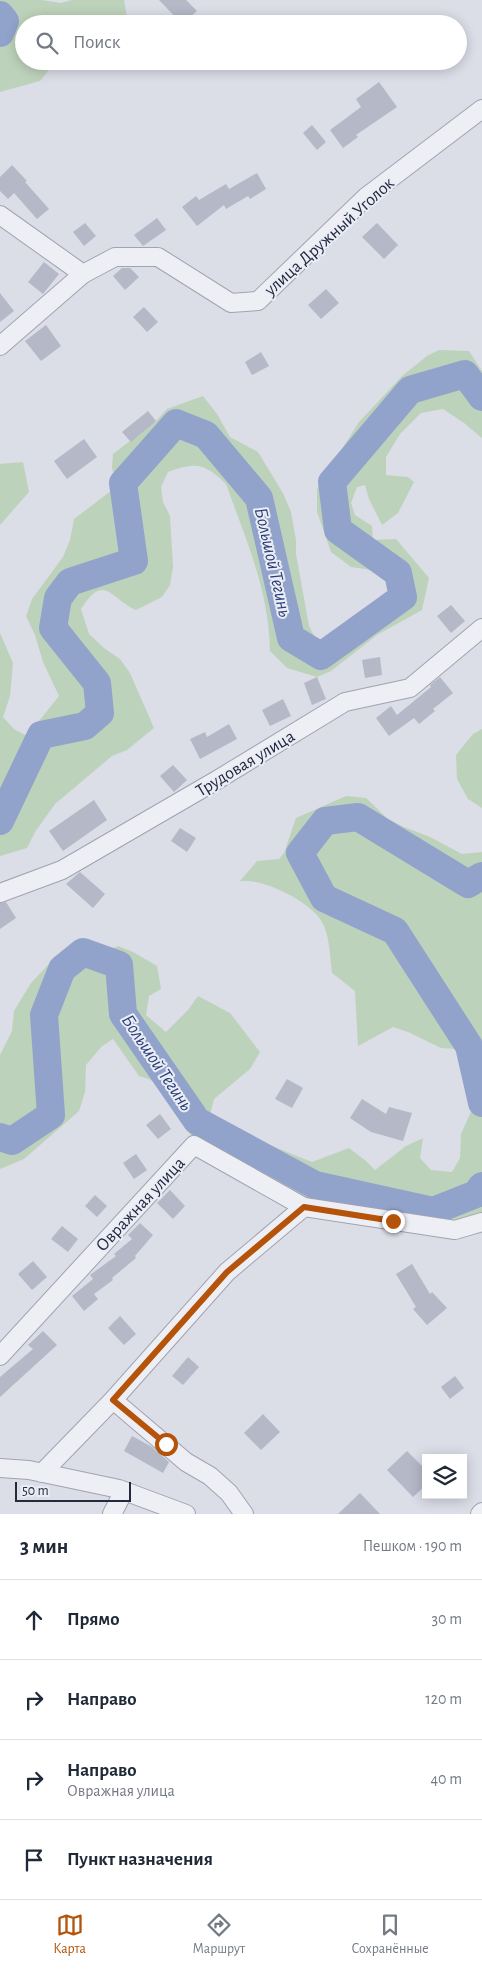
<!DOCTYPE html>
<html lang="ru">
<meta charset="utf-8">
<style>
:root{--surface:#fff;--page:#f2f2f3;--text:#1f2937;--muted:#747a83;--line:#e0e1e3;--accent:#b45309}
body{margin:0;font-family:"Alegreya Sans",sans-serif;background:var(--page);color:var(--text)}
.controls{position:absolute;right:15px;bottom:15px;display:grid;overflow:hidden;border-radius:0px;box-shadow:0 2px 12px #0003}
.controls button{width:45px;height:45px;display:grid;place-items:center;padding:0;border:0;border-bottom:1px solid var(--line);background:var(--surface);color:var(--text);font:25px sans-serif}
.scale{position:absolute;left:15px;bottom:12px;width:116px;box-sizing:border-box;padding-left:5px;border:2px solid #24293e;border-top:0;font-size:14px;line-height:18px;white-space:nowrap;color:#24293e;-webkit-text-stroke:4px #eaedf5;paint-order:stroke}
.stop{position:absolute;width:15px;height:15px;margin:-11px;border:4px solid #b45309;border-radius:50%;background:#fff}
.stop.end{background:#b45309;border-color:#fff;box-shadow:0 1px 5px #0008}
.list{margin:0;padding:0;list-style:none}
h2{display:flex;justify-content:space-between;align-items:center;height:65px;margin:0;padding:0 20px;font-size:21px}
h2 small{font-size:16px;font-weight:400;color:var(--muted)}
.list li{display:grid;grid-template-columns:32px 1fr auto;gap:15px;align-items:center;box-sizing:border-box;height:80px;padding:0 20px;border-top:1px solid var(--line)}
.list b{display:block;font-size:19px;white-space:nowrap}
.list p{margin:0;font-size:16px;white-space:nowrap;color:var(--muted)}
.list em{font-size:16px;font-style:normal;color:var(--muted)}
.icon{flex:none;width:28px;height:28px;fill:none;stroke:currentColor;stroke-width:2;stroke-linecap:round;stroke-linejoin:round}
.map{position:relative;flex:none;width:482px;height:1514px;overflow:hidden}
.search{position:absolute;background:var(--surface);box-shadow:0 2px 12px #0003;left:15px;right:15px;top:15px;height:55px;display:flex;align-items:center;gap:12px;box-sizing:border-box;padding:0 18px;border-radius:28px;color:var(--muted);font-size:19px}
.sheet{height:385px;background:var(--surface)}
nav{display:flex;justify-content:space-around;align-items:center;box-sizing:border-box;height:70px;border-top:1px solid var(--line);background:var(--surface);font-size:14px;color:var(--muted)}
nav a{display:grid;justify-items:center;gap:2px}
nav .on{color:var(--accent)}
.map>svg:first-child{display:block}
.green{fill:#bdd2bb}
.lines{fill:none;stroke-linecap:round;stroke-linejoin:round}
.river{stroke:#92a3cb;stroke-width:28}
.building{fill:#b5b8c7}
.minor-casing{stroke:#a0a3b1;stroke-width:20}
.minor{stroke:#eeeff5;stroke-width:18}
.route{stroke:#b45309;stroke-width:6}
.labels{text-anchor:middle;stroke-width:4;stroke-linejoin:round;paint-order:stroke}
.street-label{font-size:18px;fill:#24293e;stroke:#eaedf5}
.water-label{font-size:19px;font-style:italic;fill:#2a3e75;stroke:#eaedf5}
</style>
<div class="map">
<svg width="482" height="1514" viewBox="0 0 482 1514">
<rect width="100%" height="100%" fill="#dbdde7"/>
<g class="green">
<polygon points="0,0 41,0 61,3 72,0 124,0 128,24 24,24 24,61 56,61 40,81 0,92"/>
<path d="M439,350l30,1 13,20v67l-18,-15 -21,-14 -22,4 -21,21 -14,23v18l22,2 6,5 -16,31 -16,12 -13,-26 -4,-14 -8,2 -6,16 4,12 17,11 1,14 23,-1 33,39 -7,32 -45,25 -46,36 -14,6 -30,-9 -17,-17c-1,-61 -24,-111 -44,-167 -22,-21 -30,-22 -58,-12l-7,15 2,15 7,14 3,51 -3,18 -8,12 -26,13c-26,-12 -32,-38 -55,-1l8,25 15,14 16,11 10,14 24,55 -27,22 -15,6 -57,48 -20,28 -8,16 -27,8v-223l13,30 -3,33 -7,21 11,12 13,7 32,-40 -16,-34 -8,-27 -9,-19 6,-17 31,-42 7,-17 4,-21 42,-32 -4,-20 1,-13 43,-33 11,-12 36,-13 14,18 13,23 28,15 25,41 8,19 5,28v14l13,72 11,22c26,-18 55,-33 71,-61l-5,-15 -35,-5 -20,-15 -14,-40v-23l42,-67 43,-46 25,-20z"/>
<polygon points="23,462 29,492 0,525 0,464"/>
<polygon points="482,729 482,808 468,799 457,779 456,755 473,734"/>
<path d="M346,796l20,2 22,21 16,8 26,10 32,17 20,-2v370l-22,6 -156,-21 -110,-62c-10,-29 -22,-61 -55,-69l-26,-37 -12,8 -15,18 -1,27 -6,19 -55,48 -24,10v-114l12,-24 2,-20 17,-28 17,-18 21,-14 16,10 33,-15 15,6 24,14 4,23 -12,7 -3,19 20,17 22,-22 10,-14 32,17 30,39 -10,17 -36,30 -4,16 17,13 85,34 37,-14 17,13 9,9 31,-24 17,-8 -3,20 11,12 21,2 8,-14 1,-24 13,-29 -5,-35 -12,-21 -16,-1 -33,-16 -15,-5 -35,19 -3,-55 -23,-18c-2,-16 -2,-32 -8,-47 -8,-20 -44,-38 -64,-43 -6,-2 -13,-2 -20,-2l17,-20 22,-2 5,-6 12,-35z"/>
</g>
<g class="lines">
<g class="river">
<polyline points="0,15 5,21 0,33"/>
<polyline points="0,821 41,735 85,726 100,713 97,683 53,628 58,598 70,582 134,561 123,483 176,423 206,435 259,498 291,638 321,656 403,597 398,573 338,530 332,482 410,390 465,374 482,397"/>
<polyline points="482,876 468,884 358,817 325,821 300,853 324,898 395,931 469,1046 482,1103"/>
<polyline points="0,1137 12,1141 51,1115 44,1015 62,969 83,952 119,965 123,1014 197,1121 315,1185 433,1211 476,1194 482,1186"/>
</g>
</g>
<g class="building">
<polygon points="159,0 186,0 197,11 182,24"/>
<polygon points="379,82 397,107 356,135 358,137 343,148 330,130 361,107 356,99"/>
<polygon points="312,125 326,142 317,150 303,133"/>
<polygon points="12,165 27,181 25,182 49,209 37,219 14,193 8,199 0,191 0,177"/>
<polygon points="257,173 266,189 250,199 248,196 226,209 224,205 197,226 182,207 196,196 199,200 226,184 229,189"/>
<polygon points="157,218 166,230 143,246 134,235"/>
<polygon points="85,223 96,236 84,246 73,232"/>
<polygon points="377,223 398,245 384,259 362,237"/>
<polygon points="44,262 59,274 43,294 28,282"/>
<polygon points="122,268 130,268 139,277 125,290 113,276"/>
<polygon points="326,289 339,303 321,319 308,305"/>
<polygon points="0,293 14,311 0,322"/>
<polygon points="144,307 158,322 147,332 133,317"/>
<polygon points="46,325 61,346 41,361 25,341"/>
<polygon points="261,352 269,366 252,375 245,362"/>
<polygon points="148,411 156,421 131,442 122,432"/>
<polygon points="84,439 97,457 67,479 54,461"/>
<polygon points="451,605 465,621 451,633 437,616"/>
<polygon points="380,657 382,675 365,678 362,660"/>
<polygon points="317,677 326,699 312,705 304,683"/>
<polygon points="440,677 453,693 433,709 435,711 419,724 414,718 389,736 376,718 391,706 397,715 431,687 430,685"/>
<polygon points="283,699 291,716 270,726 262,710"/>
<polygon points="229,724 237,739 200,759 190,739 205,732 207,737"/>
<polygon points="173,765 187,780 174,792 160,776"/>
<polygon points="94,800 107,820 63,851 49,831"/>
<polygon points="180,828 196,838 187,852 171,841"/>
<polygon points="80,872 105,894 93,908 66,884"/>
<polygon points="6,902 16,918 0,929 0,903"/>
<polygon points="287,1079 303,1088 292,1108 275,1099"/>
<polygon points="362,1099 386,1114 389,1107 412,1113 403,1141 371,1132 350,1118"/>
<polygon points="160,1114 171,1129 158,1139 146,1125"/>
<polygon points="136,1154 147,1170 134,1179 123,1163"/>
<polygon points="170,1190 185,1206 173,1219 157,1203"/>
<polygon points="95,1195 107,1206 97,1217 85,1206"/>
<polygon points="140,1223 153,1235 135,1256 136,1258 112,1278 113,1280 94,1294 98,1299 84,1311 72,1296 93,1279 90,1275 116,1256 114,1254 132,1239 128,1235"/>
<polygon points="62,1226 78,1239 68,1252 51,1239"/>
<polygon points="33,1261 47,1277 32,1290 18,1274"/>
<polygon points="412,1264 430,1294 432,1292 447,1308 427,1325 413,1309 416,1307 396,1274"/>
<polygon points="120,1316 136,1334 124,1345 108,1328"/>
<polygon points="43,1331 57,1345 0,1397 0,1377 33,1349 28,1345"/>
<polygon points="188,1357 199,1367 183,1385 172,1376"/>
<polygon points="455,1376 464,1388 450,1399 441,1387"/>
<polygon points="263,1414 280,1432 261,1450 244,1433"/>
<polygon points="132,1436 152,1447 169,1462 163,1473 124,1451"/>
<polygon points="407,1451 426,1470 426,1485 413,1497 387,1470"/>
<polygon points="360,1493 380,1514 338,1514"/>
</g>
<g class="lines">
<defs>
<g id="minor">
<polyline points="0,215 83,274"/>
<polyline points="0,346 83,274 115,257 158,257 231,303 258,301 366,197 482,109"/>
<polyline points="0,893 62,870 217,780 345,702 410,688 482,628"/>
<polyline points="0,1356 194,1145 304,1207 455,1230 482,1222"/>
<polyline points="113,1400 186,1462 210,1476 229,1493 244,1514"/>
<polyline points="0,1468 29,1470 119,1489 186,1514"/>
<polyline points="42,1473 113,1400 227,1272 304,1207"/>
<polyline points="112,1514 124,1491"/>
<polyline points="480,1514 482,1512"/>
</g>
</defs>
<use href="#minor" class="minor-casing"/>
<use href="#minor" class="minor"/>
</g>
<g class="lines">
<polyline class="route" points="166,1444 113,1400 227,1272 304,1207 393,1221"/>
</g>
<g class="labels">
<g class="street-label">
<text transform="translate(329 236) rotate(-42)" y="6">улица Дружный Уголок</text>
<text transform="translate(245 763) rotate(-31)" y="6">Трудовая улица</text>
<text transform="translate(140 1204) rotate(-47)" y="6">Овражная улица</text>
</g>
<g class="water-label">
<text transform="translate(274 562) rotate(77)" y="7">Большой Тегинь</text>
<text transform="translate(158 1062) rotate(56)" y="7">Большой Тегинь</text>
</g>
</g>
</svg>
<div class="controls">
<button><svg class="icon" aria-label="layers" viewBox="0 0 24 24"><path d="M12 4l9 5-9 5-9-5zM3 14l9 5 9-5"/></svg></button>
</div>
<div class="scale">50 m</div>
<div class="stop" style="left:166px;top:1444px"></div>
<div class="stop end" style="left:393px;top:1221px"></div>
<div class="search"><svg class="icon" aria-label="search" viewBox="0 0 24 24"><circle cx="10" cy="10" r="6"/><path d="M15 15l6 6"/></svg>Поиск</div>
</div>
<section class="sheet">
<h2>3 мин<small>Пешком · 190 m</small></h2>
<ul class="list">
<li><svg class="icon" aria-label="ahead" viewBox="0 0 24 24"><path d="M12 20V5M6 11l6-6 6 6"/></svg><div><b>Прямо</b></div><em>30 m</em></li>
<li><svg class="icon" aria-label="right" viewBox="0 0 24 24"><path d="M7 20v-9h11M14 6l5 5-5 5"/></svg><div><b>Направо</b></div><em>120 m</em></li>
<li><svg class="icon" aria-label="right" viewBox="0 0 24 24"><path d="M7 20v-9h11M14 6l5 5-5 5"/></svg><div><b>Направо</b><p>Овражная улица</p></div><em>40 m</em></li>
<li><svg class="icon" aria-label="arrive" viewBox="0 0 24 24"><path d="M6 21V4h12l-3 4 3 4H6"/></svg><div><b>Пункт назначения</b></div></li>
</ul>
</section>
<nav>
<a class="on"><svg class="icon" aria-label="map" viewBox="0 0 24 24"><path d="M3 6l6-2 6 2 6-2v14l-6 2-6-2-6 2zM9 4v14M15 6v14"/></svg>Карта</a>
<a><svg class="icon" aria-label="directions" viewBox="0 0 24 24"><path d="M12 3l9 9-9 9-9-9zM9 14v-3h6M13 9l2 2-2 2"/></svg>Маршрут</a>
<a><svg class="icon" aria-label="saved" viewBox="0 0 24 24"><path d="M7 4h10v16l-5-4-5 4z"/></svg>Сохранённые</a>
</nav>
